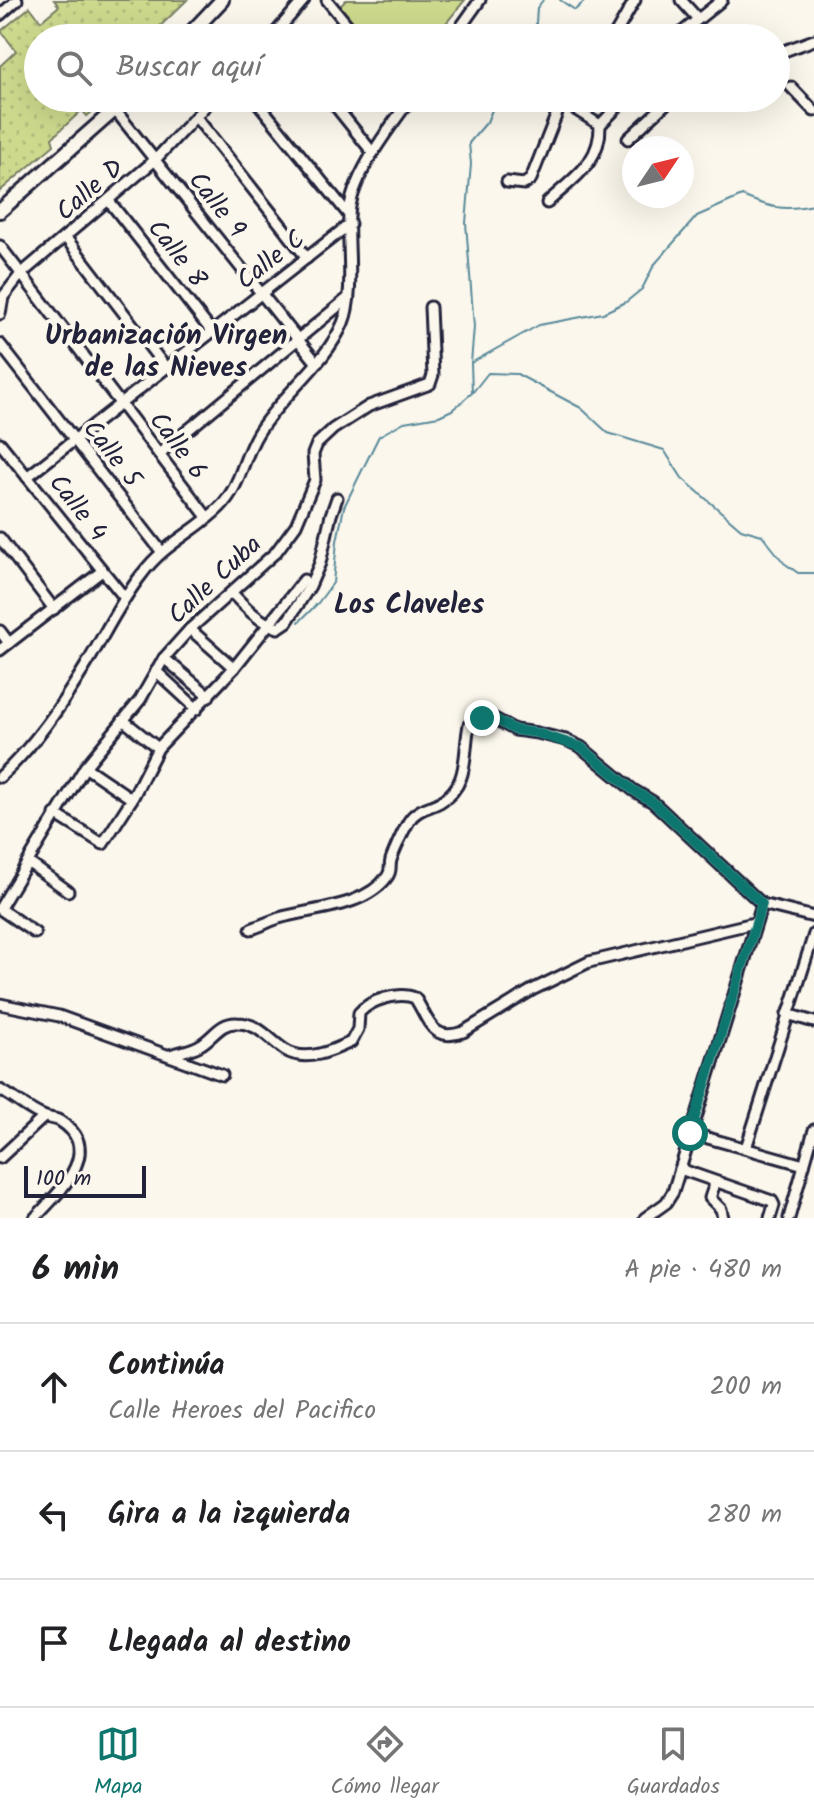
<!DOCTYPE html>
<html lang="es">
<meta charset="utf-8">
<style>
:root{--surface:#fff;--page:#f2f2f2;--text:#202124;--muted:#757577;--line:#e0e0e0;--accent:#0f766e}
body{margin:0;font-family:Kalam,sans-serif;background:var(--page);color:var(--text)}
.compass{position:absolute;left:622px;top:136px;width:72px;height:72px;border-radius:50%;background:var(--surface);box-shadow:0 8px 32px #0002;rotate:55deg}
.scale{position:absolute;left:24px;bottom:20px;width:122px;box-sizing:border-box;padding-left:8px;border:4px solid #22223b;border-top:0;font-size:22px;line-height:28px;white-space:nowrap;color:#22223b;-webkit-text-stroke:6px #fbf7ec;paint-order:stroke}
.stop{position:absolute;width:24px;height:24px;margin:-18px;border:6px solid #0f766e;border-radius:50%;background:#fff}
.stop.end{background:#0f766e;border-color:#fff;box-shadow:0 2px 8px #0008}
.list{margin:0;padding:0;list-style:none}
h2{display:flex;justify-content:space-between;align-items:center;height:104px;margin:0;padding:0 32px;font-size:34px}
h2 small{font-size:26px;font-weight:400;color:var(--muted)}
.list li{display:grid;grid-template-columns:52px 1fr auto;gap:24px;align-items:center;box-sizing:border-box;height:128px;padding:0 32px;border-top:2px solid var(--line)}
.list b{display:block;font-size:30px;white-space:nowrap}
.list p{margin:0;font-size:26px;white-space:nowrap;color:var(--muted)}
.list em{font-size:26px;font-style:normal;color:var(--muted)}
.icon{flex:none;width:44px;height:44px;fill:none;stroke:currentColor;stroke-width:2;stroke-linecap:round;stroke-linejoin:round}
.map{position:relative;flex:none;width:814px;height:1218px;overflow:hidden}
.search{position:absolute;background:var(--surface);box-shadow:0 8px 32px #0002;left:24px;right:24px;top:24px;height:88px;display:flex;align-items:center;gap:20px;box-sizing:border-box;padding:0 28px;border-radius:44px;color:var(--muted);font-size:30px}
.sheet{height:488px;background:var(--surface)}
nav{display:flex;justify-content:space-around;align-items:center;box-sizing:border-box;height:112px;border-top:2px solid var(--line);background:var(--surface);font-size:22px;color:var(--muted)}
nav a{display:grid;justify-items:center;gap:4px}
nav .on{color:var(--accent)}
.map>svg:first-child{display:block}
.grass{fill:url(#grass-dots);stroke:#787e64;stroke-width:2}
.green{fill:#cdda8d;stroke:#787e64;stroke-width:2}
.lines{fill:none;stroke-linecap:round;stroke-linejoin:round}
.stream{stroke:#59899a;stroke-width:2}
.street-casing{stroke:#22223b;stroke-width:15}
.secondary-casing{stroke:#22223b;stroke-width:18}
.street{stroke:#fbf7ec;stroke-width:9}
.secondary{stroke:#fbf7ec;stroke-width:12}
.route{stroke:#0f766e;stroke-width:10}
.labels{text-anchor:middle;stroke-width:8;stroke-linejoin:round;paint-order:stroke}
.street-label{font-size:26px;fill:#22223b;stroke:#fbf7ec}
.neighbourhood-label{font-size:28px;font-weight:bold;fill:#22223b;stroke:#fbf7ec}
</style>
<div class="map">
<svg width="814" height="1218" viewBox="0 0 814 1218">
<defs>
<pattern id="grass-dots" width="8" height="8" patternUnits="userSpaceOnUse" patternTransform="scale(2)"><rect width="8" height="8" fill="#cdda8d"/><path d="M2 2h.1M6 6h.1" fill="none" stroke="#b0bb7b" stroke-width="1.8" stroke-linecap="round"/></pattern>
</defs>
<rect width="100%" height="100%" fill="#fbf7ec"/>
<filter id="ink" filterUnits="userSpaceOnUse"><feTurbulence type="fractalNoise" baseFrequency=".0125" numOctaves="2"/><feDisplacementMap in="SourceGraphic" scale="16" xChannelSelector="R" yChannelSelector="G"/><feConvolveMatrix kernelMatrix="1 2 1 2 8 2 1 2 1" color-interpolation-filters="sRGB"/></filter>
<g filter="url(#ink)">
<polygon class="grass" points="54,0 187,0 148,38 38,38 38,98 109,98 87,116 82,110 52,138 54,145 0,191 0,66 16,51 1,31 30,7 41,21 59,6"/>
<polygon class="green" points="346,0 465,0 434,38 352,38 333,14"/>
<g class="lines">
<g class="stream">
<polyline points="560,0 575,10 586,0"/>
<polyline points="535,38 537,8 543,0"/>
<path d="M471,363l68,-38 64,-12 23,-11 16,-13 12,-24 43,-49 45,-20c29,12 41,15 72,9"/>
<polyline points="473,392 488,373 517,374 581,408 608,433 664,450 682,478 741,529 762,535 784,563 798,573 814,573"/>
<polyline points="299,622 318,603 333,583 337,541 344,507 379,436 404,422 439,416 452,410 472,393 471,363 474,327 466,223 471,164 469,143 487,122 497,98"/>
</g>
<defs>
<g id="street">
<polyline points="327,0 358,38"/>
<polyline points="681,0 698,19"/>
<polyline points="0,15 17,0"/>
<polyline points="271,38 304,0"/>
<polyline points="453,38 480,0"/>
<polyline points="613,38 635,0"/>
<polyline points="675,38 722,0"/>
<polyline points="776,54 814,40"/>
<polyline points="791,87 814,111"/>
<polyline points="254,98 349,215"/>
<polyline points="329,98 373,153"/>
<polyline points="562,101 600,125"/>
<polyline points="115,110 316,362"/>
<polyline points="196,117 307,258"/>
<polyline points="600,125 626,98"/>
<polyline points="628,139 672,98"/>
<polyline points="507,182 524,184 531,179 563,98"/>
<polyline points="109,201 212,332"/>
<path d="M547,203c26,-25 54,-40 53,-78"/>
<polyline points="66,238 166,368"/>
<polyline points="0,246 207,517"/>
<polyline points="0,314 3,297 21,274 155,160 213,98"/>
<polyline points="0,344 161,551"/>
<polyline points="0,443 124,597"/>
<polyline points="159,454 348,298"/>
<polyline points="27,477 350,224"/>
<polyline points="0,538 54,609"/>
<path d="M232,593c13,14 27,29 46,35l9,-6 23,-36 10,-23 11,-48 6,-17"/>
<polyline points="190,629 234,668"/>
<polyline points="0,631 9,643"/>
<polyline points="0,650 102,571"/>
<polyline points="164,658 209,696"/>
<polyline points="156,671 197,709"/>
<polyline points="123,720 158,748"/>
<polyline points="85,767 132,799"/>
<path d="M0,777c34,-31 61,-71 85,-110 19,-31 34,-64 57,-93 23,-31 52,-41 78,-67 21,-21 23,-50 38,-74 24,-39 67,-68 85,-110 12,-29 4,-77 6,-108 2,-39 40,-86 62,-117"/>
<polyline points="55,814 103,844 132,799 158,748 234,668 304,580"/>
<polyline points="29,863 68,891"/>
<polyline points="0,908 85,767 140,700 164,658 190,629 276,552 296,525 315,480 313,454 317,444 333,429 369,406 430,384 433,375 430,307"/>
<polyline points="0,909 35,933"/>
<path d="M251,929c9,-3 19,-8 28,-11 34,-10 85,-10 108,-41 5,-6 2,-10 4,-17 3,-9 13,-31 18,-39 7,-12 20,-13 31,-19 30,-17 23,-48 29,-77l13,-7 13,1 20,11 22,3 29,7 15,7 52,43 20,12 109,102 52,13"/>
<polyline points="0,1004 59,1016 222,1075"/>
<polyline points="787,1014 814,1022"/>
<path d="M170,1055c9,-3 22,-5 30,-10 13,-7 20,-23 37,-22 22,0 31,16 48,27 20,13 47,1 66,-8l7,-13 1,-16c11,-13 40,-22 56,-15 14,21 16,45 48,34l69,-42 57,-28 165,-39"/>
<path d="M0,1090c14,7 28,20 43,26 6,3 12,2 17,5 46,29 -2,72 -25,97"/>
<polyline points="690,1133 804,1165"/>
<polyline points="746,1148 814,934"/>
<polyline points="0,1158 44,1117"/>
<polyline points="680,1169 772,1201 774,1205 770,1218"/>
<polyline points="715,1183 710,1198 721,1209 723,1218"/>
<polyline points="645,1218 666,1203 673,1192 762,904"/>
<polyline points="789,1218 814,1130"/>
</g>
<g id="secondary">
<polyline points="186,38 222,0"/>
<polyline points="0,211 128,98"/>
</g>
</defs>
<use href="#street" class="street-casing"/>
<use href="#secondary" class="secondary-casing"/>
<use href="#street" class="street"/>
<use href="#secondary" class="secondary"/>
</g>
</g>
<g class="lines" filter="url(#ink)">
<polyline class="route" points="482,718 495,719 515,730 537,733 581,747 633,790 653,802 762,904 690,1133"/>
</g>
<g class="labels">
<g class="street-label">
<text transform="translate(89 189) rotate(-41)" y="9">Calle D</text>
<text transform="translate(218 204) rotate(52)" y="9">Calle 9</text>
<text transform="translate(178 253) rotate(52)" y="9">Calle 8</text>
<text transform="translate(270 259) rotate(-38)" y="9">Calle C</text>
<text transform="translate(179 445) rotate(53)" y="9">Calle 6</text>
<text transform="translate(113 453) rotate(52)" y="9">Calle 5</text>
<text transform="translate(79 507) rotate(52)" y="9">Calle 4</text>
<text transform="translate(214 579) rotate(-43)" y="9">Calle Cuba</text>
</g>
<g class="neighbourhood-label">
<text x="166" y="344">Urbanización Virgen<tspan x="166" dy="32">de las Nieves</tspan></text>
<text x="409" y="613">Los Claveles</text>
</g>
</g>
</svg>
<svg class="compass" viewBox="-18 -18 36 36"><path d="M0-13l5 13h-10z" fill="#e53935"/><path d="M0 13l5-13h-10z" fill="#757577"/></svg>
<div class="scale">100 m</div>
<div class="stop" style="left:690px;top:1133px"></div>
<div class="stop end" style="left:482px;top:718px"></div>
<div class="search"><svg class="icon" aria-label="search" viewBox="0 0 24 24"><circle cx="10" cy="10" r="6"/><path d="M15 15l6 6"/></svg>Buscar aquí</div>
</div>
<section class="sheet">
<h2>6 min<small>A pie · 480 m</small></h2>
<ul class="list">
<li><svg class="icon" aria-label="ahead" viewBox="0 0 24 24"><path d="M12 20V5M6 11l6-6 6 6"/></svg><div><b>Continúa</b><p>Calle Heroes del Pacifico</p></div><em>200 m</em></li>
<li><svg class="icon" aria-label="left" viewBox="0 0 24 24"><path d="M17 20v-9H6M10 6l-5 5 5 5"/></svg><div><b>Gira a la izquierda</b></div><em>280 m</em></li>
<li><svg class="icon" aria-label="arrive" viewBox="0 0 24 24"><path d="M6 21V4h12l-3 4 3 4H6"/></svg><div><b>Llegada al destino</b></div></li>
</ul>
</section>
<nav>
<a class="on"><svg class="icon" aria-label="map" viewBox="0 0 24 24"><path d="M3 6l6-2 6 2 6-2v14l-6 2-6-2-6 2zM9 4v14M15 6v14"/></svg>Mapa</a>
<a><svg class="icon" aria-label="directions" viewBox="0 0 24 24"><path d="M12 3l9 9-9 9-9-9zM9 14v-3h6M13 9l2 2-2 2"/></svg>Cómo llegar</a>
<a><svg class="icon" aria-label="saved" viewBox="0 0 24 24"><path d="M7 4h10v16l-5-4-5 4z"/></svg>Guardados</a>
</nav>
